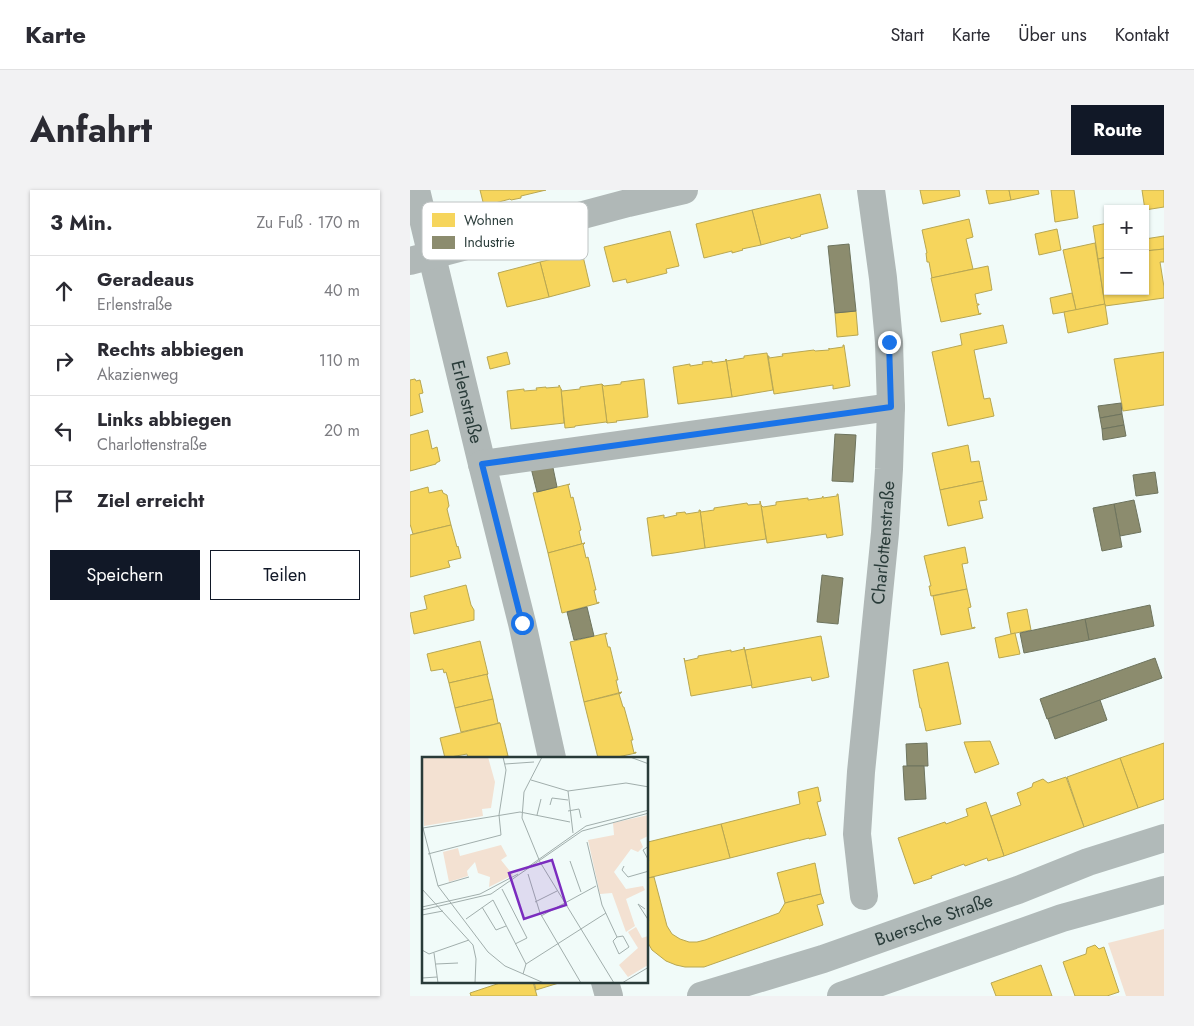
<!DOCTYPE html>
<html lang="de">
<meta charset="utf-8">
<style>
:root{--surface:#fff;--page:#f2f2f3;--text:#2b2b33;--muted:#7c7c81;--line:#e1e1e2;--accent:#111827}
body{margin:0;font-family:Jost,sans-serif;background:var(--page);color:var(--text)}
.controls{position:absolute;right:15px;top:15px;display:grid;overflow:hidden;border-radius:0px;box-shadow:0 1px 4px #0004}
.controls button{width:45px;height:45px;display:grid;place-items:center;padding:0;border:0;border-bottom:1px solid var(--line);background:var(--surface);color:var(--text);font:25px sans-serif}
.stop{position:absolute;width:15px;height:15px;margin:-11px;border:4px solid #1a73e8;border-radius:50%;background:#fff}
.stop.end{background:#1a73e8;border-color:#fff;box-shadow:0 1px 5px #0008}
.list{margin:0;padding:0;list-style:none}
h2{display:flex;justify-content:space-between;align-items:center;height:65px;margin:0;padding:0 20px;font-size:21px}
h2 small{font-size:16px;font-weight:400;color:var(--muted)}
.list li{display:grid;grid-template-columns:32px 1fr auto;gap:15px;align-items:center;box-sizing:border-box;height:70px;padding:0 20px;border-top:1px solid var(--line)}
.list b{display:block;font-size:19px;white-space:nowrap}
.list p{margin:0;font-size:16px;white-space:nowrap;color:var(--muted)}
.list em{font-size:16px;font-style:normal;color:var(--muted)}
.actions{display:flex;gap:10px;padding:15px 20px}
.actions a{flex:1;padding:11px 0;border:1px solid var(--accent);border-radius:0px;text-align:center;font-size:18px;color:var(--accent)}
.actions .main{background:var(--accent);color:#fff}
.icon{flex:none;width:28px;height:28px;fill:none;stroke:currentColor;stroke-width:2;stroke-linecap:round;stroke-linejoin:round}
.map{position:relative;flex:none;width:754px;height:806px;overflow:hidden;border-radius:0px}
header{display:flex;align-items:center;gap:30px;box-sizing:border-box;height:70px;padding:0 25px;background:var(--surface);border-bottom:1px solid var(--line)}
header strong{font-size:24px}
nav{display:flex;gap:28px;margin-inline-start:auto;font-size:18px}
.intro{display:flex;align-items:center;justify-content:space-between;box-sizing:border-box;height:120px;padding:0 30px}
h1{margin:0;font-size:35px}
.button{padding:12px 22px;border-radius:0px;background:var(--accent);color:#fff;font-size:18px;font-weight:700}
main{display:flex;gap:30px;padding:0 30px}
aside{flex:1;background:var(--surface);border-radius:0px;box-shadow:0 1px 4px #0004}
.map>svg:first-child{display:block}
.green{fill:#f3e1d2}
.homes{fill:#f6d55c;stroke:#b8a752}
.industry{fill:#8c8c6e;stroke:#6e745e}
.lines{fill:none;stroke-linecap:round;stroke-linejoin:round}
.minor{stroke:#b0b8b7;stroke-width:28}
.major{stroke:#b1bab9;stroke-width:28}
.route{stroke:#1a73e8;stroke-width:6}
.labels{text-anchor:middle;stroke-width:5;stroke-linejoin:round;paint-order:stroke}
.street-label{font-size:18px;fill:#293b39;stroke:#fff}
.inset-road{fill:none;stroke:#a1aeac;stroke-width:1}
.view{fill:#7b2cbf;fill-opacity:0.15;stroke:#7b2cbf;stroke-width:2.5}
.inset-edge{fill:none;stroke:#293b39;stroke-width:2.5}
.key{fill:#fff;stroke:#bfc4c4;stroke-width:1}
.key-label{font-size:14px;fill:#293b39}
</style>
<header>
<strong>Karte</strong>
<nav><a>Start</a><a>Karte</a><a>Über uns</a><a>Kontakt</a></nav>
</header>
<div class="intro"><h1>Anfahrt</h1><a class="button">Route</a></div>
<main>
<aside>
<h2>3 Min.<small>Zu Fuß · 170 m</small></h2>
<ul class="list">
<li><svg class="icon" aria-label="ahead" viewBox="0 0 24 24"><path d="M12 20V5M6 11l6-6 6 6"/></svg><div><b>Geradeaus</b><p>Erlenstraße</p></div><em>40 m</em></li>
<li><svg class="icon" aria-label="right" viewBox="0 0 24 24"><path d="M7 20v-9h11M14 6l5 5-5 5"/></svg><div><b>Rechts abbiegen</b><p>Akazienweg</p></div><em>110 m</em></li>
<li><svg class="icon" aria-label="left" viewBox="0 0 24 24"><path d="M17 20v-9H6M10 6l-5 5 5 5"/></svg><div><b>Links abbiegen</b><p>Charlottenstraße</p></div><em>20 m</em></li>
<li><svg class="icon" aria-label="arrive" viewBox="0 0 24 24"><path d="M6 21V4h12l-3 4 3 4H6"/></svg><div><b>Ziel erreicht</b></div></li>
</ul>
<div class="actions"><a class="main">Speichern</a><a>Teilen</a></div>
</aside>
<div class="map">
<svg width="754" height="806" viewBox="0 0 754 806">
<rect width="100%" height="100%" fill="#f1fbf9"/>
<polygon class="green" points="754,739 754,806 716,806 698,753"/>
<g class="homes">
<polygon points="70,0 136,0 111,6 111,8 101,10 100,9 74,16"/>
<polygon points="510,0 549,0 550,6 513,14"/>
<polygon points="576,0 599,0 601,10 579,14"/>
<polygon points="599,0 628,0 629,4 601,10"/>
<polygon points="641,0 664,0 668,28 645,32"/>
<polygon points="732,0 754,0 754,17 735,20"/>
<polygon points="410,4 418,38 390,45 391,46 381,49 380,47 351,55 342,20"/>
<polygon points="342,20 351,55 332,59 333,60 322,63 322,61 294,68 286,34"/>
<polygon points="559,29 563,47 556,49 563,79 522,88 519,72 517,72 516,63 517,63 512,40"/>
<polygon points="698,33 698,67 688,69 683,36"/>
<polygon points="647,39 651,60 629,65 625,44"/>
<polygon points="260,41 269,76 256,79 257,83 217,93 216,89 203,92 194,57"/>
<polygon points="754,46 754,59 735,61 735,49"/>
<polygon points="685,53 695,114 666,120 653,60"/>
<polygon points="754,59 754,72 750,72 754,97 754,108 695,116 688,69 698,67 698,101 735,101 735,61"/>
<polygon points="172,62 180,96 139,107 130,72"/>
<polygon points="130,72 139,107 97,117 88,83"/>
<polygon points="578,76 582,100 565,104 567,114 569,114 569,115 567,115 569,124 571,123 571,124 531,132 521,88"/>
<polygon points="662,103 666,120 643,124 640,108"/>
<polygon points="695,114 698,134 658,143 654,122"/>
<polygon points="446,121 448,145 427,147 425,123"/>
<polygon points="593,135 597,153 564,160 574,209 580,208 584,226 538,236 522,162 552,155 550,144"/>
<polygon points="433,155 434,155 440,196 423,199 423,195 364,204 358,166 359,166 359,168 373,166 372,164 404,160 405,161 419,160 419,158 419,159 433,157"/>
<polygon points="97,162 100,174 80,179 77,167"/>
<polygon points="754,162 754,215 713,221 704,169"/>
<polygon points="357,163 363,200 322,207 316,169 316,171 334,168 334,166"/>
<polygon points="316,169 322,207 268,214 263,177 280,174 280,176 293,174 292,172 302,171 302,173 316,171"/>
<polygon points="5,189 6,191 10,190 13,203 9,204 13,222 0,226 0,190"/>
<polygon points="234,189 238,227 206,231 207,232 197,233 192,194 194,196 211,194 211,192"/>
<polygon points="192,194 197,233 196,232 165,236 165,237 155,238 151,199 152,201 170,199 170,197"/>
<polygon points="149,195 151,199 154,233 101,239 97,201 114,199 114,201 127,200 126,198 136,197 136,198 149,197"/>
<polygon points="18,240 22,259 27,257 30,271 26,273 26,274 0,281 0,245"/>
<polygon points="558,255 561,272 569,271 573,291 530,300 522,263"/>
<polygon points="573,291 577,310 569,311 573,328 538,336 530,300"/>
<polygon points="160,294 158,295 161,308 163,307 171,340 169,341 172,354 175,353 138,363 123,303"/>
<polygon points="18,297 19,303 32,300 33,303 37,305 39,316 37,319 41,335 3,344 0,334 0,302"/>
<polygon points="427,304 428,304 433,345 417,348 416,344 357,353 351,315 353,317 366,315 366,312 398,308 398,310 412,308 413,306 413,308 427,306"/>
<polygon points="350,311 351,315 356,349 295,358 290,320 291,322 304,320 304,318 337,313 338,315 350,314"/>
<polygon points="289,320 290,320 295,358 264,363 242,366 237,328 254,325 254,328 267,325 266,323 275,322 276,324 289,322"/>
<polygon points="41,335 47,357 48,356 51,368 38,371 40,377 0,387 0,345"/>
<polygon points="175,353 173,355 176,368 178,367 186,400 184,400 187,413 189,412 189,413 152,423 138,363"/>
<polygon points="555,357 558,373 552,374 557,399 521,406 519,396 521,396 514,366"/>
<polygon points="56,395 61,415 64,420 64,430 4,444 0,423 17,419 14,406"/>
<polygon points="557,399 561,417 558,418 562,438 565,437 565,438 531,445 523,406"/>
<polygon points="617,419 621,440 601,444 597,423"/>
<polygon points="197,443 197,444 195,444 198,457 200,457 208,490 206,490 209,503 212,502 174,512 160,452"/>
<polygon points="605,443 610,464 589,468 585,448"/>
<polygon points="411,446 419,487 402,491 401,487 342,498 335,460"/>
<polygon points="70,451 78,484 39,493 36,482 34,483 33,479 21,481 17,464"/>
<polygon points="334,457 342,495 281,506 274,468 275,471 288,468 288,466 321,460 321,462 334,459"/>
<polygon points="538,472 551,534 516,541 511,518 510,518 503,480"/>
<polygon points="78,484 77,485 83,509 45,518 39,493"/>
<polygon points="211,503 209,504 213,517 214,517 223,550 221,550 224,563 226,562 226,563 203,568 188,568 174,512"/>
<polygon points="83,509 88,533 90,533 51,542 45,518"/>
<polygon points="90,533 98,566 86,568 58,568 57,564 35,568 30,548"/>
<polygon points="580,551 589,574 565,583 554,552"/>
<polygon points="754,553 754,609 728,618 710,568"/>
<polygon points="710,568 728,618 674,637 657,587"/>
<polygon points="656,587 674,637 594,666 581,626 611,615 607,603 622,597 623,593 633,589 638,593"/>
<polygon points="408,597 411,611 407,612 416,645 399,649 399,648 320,668 311,634 390,614 388,602"/>
<polygon points="576,612 594,666 578,671 577,668 555,676 554,674 521,686 522,688 504,694 488,648 535,632 536,634 558,626 556,619"/>
<polygon points="311,634 320,668 238,688 238,652"/>
<polygon points="405,673 411,704 375,713 367,683"/>
<polygon points="244,687 257,736 262,744 270,749 279,752 287,752 295,750 369,723 375,713 411,704 414,713 407,715 413,735 294,777 275,777 266,775 256,771 242,760 238,753 238,688"/>
<polygon points="685,755 689,759 694,757 709,802 697,806 665,806 653,772 676,764 677,758"/>
<polygon points="631,775 642,806 586,806 581,793"/>
<polygon points="93,792 123,792 127,806 61,806 60,803"/>
<polygon points="124,792 152,792 126,800"/>
</g>
<g class="industry">
<polygon points="439,54 446,121 425,123 418,56"/>
<polygon points="711,213 712,224 690,228 688,216"/>
<polygon points="712,224 714,235 692,239 690,228"/>
<polygon points="714,235 716,246 693,250 692,239"/>
<polygon points="425,244 446,245 443,292 422,291"/>
<polygon points="142,273 147,297 127,302 121,278"/>
<polygon points="745,282 748,303 726,306 723,285"/>
<polygon points="724,310 731,342 710,346 704,314"/>
<polygon points="704,314 712,357 692,361 683,318"/>
<polygon points="412,385 433,388 428,434 407,432"/>
<polygon points="740,415 744,436 679,450 675,429"/>
<polygon points="177,417 184,446 164,450 157,422"/>
<polygon points="675,429 679,450 614,463 610,443"/>
<polygon points="745,468 752,488 637,529 630,509"/>
<polygon points="690,510 697,530 645,549 638,529"/>
<polygon points="517,553 518,576 497,576 496,554"/>
<polygon points="493,576 514,576 516,609 495,610"/>
</g>
<g class="lines">
<g class="minor">
<path id="s1" d="M6,0l66,274 40,159 30,135"/>
<polyline points="0,71 218,13 274,0"/>
<polyline points="72,274 481,217"/>
<path id="s2" d="M454,706l-7,-62 4,-62 24,-239 4,-64 2,-62 -2,-65 -6,-64 -12,-88"/>
<polyline points="195,792 199,806"/>
</g>
<g class="major">
<path id="s3" d="M291,806l122,-37 195,-69 70,-28 76,-24"/>
<polyline points="431,806 652,728 754,700"/>
</g>
</g>
<g class="lines">
<polyline class="route" points="112,433 72,274 481,217 479,152"/>
</g>
<g class="labels">
<g class="street-label">
<text dy="6" stroke="none"><textPath href="#s1" startOffset="218">Erlenstraße</textPath></text>
<text dy="6" stroke="none"><textPath href="#s2" startOffset="355">Charlottenstraße</textPath></text>
<text dy="6" stroke="none"><textPath href="#s3" startOffset="245">Buersche Straße</textPath></text>
</g>
</g>
<g transform="translate(12 567)">
<rect width="226" height="226" fill="#f1fbf9"/>
<path d="M0,0h66l7,25 -4,26 -9,1 1,7 -59,10zM226,58v21l-8,4 3,7 -5,5 -7,-3 -17,23 12,17 17,-3 2,4 -19,9 9,27 -9,6 -14,-39 -12,1 -12,-54 26,-5 -1,-12zM79,88l6,11 -6,4 12,15 -24,12 1,-10 -12,-4 -3,-11 -8,9 1,5 -19,6 -6,-30 15,-4 2,8zM214,170l6,11 6,-2v29l-20,12 -9,-12 19,-17 -10,-16z" fill="#f3e1d2"/>
<path class="inset-road" d="M120,0l-18,35 -2,26 18,44 74,121M208,0l19,7M83,7l29,-2M109,23l37,11 58,-8 23,4M146,34l5,42M128,48l2,-7 16,2M146,54l11,-2 2,9M115,58l4,-16M1,71l15,58 50,66 17,14 39,17M1,71l97,-16 50,10M165,85l15,63 15,32 6,-1 6,11 -10,7 -6,-13 4,-4M227,89l-6,4 6,11M6,97l73,-19 -2,-20 7,-45 -3,-13M148,104l11,31M202,109l-2,4 6,7 21,-6M106,110l58,-41 63,-16M106,117l12,39 41,70M16,129l31,-9M0,132l51,56 3,14 -1,24M80,132l25,49 -12,6M113,145l22,-11M0,150l58,-13 38,-20M60,150l14,23 10,-4M223,152l-7,-5 11,17M0,153l69,-16 91,-63 67,-18M0,158l21,-4M119,159l55,-30M44,162l27,-19 33,64 -3,10M0,193l7,4 40,-14M12,196l4,30M14,207l22,-1M104,207l80,-51M0,221l15,-1M200,226l27,-16"/>
<path class="view" d="M130,103l14,45 -42,14 -15,-46z"/>
<rect width="226" height="226" class="inset-edge"/>
</g>
<rect x="12" y="12" width="166" height="58" rx="8" class="key"/>
<rect x="22" y="23" width="23" height="14" fill="#f6d55c"/>
<rect x="22" y="46" width="23" height="13" fill="#8c8c6e"/>
<g class="key-label">
<text x="54" y="35">Wohnen</text>
<text x="54" y="57">Industrie</text>
</g>
</svg>
<div class="controls">
<button>+</button>
<button>−</button>
</div>
<div class="stop" style="left:112px;top:433px"></div>
<div class="stop end" style="left:479px;top:152px"></div>
</div>
</main>
